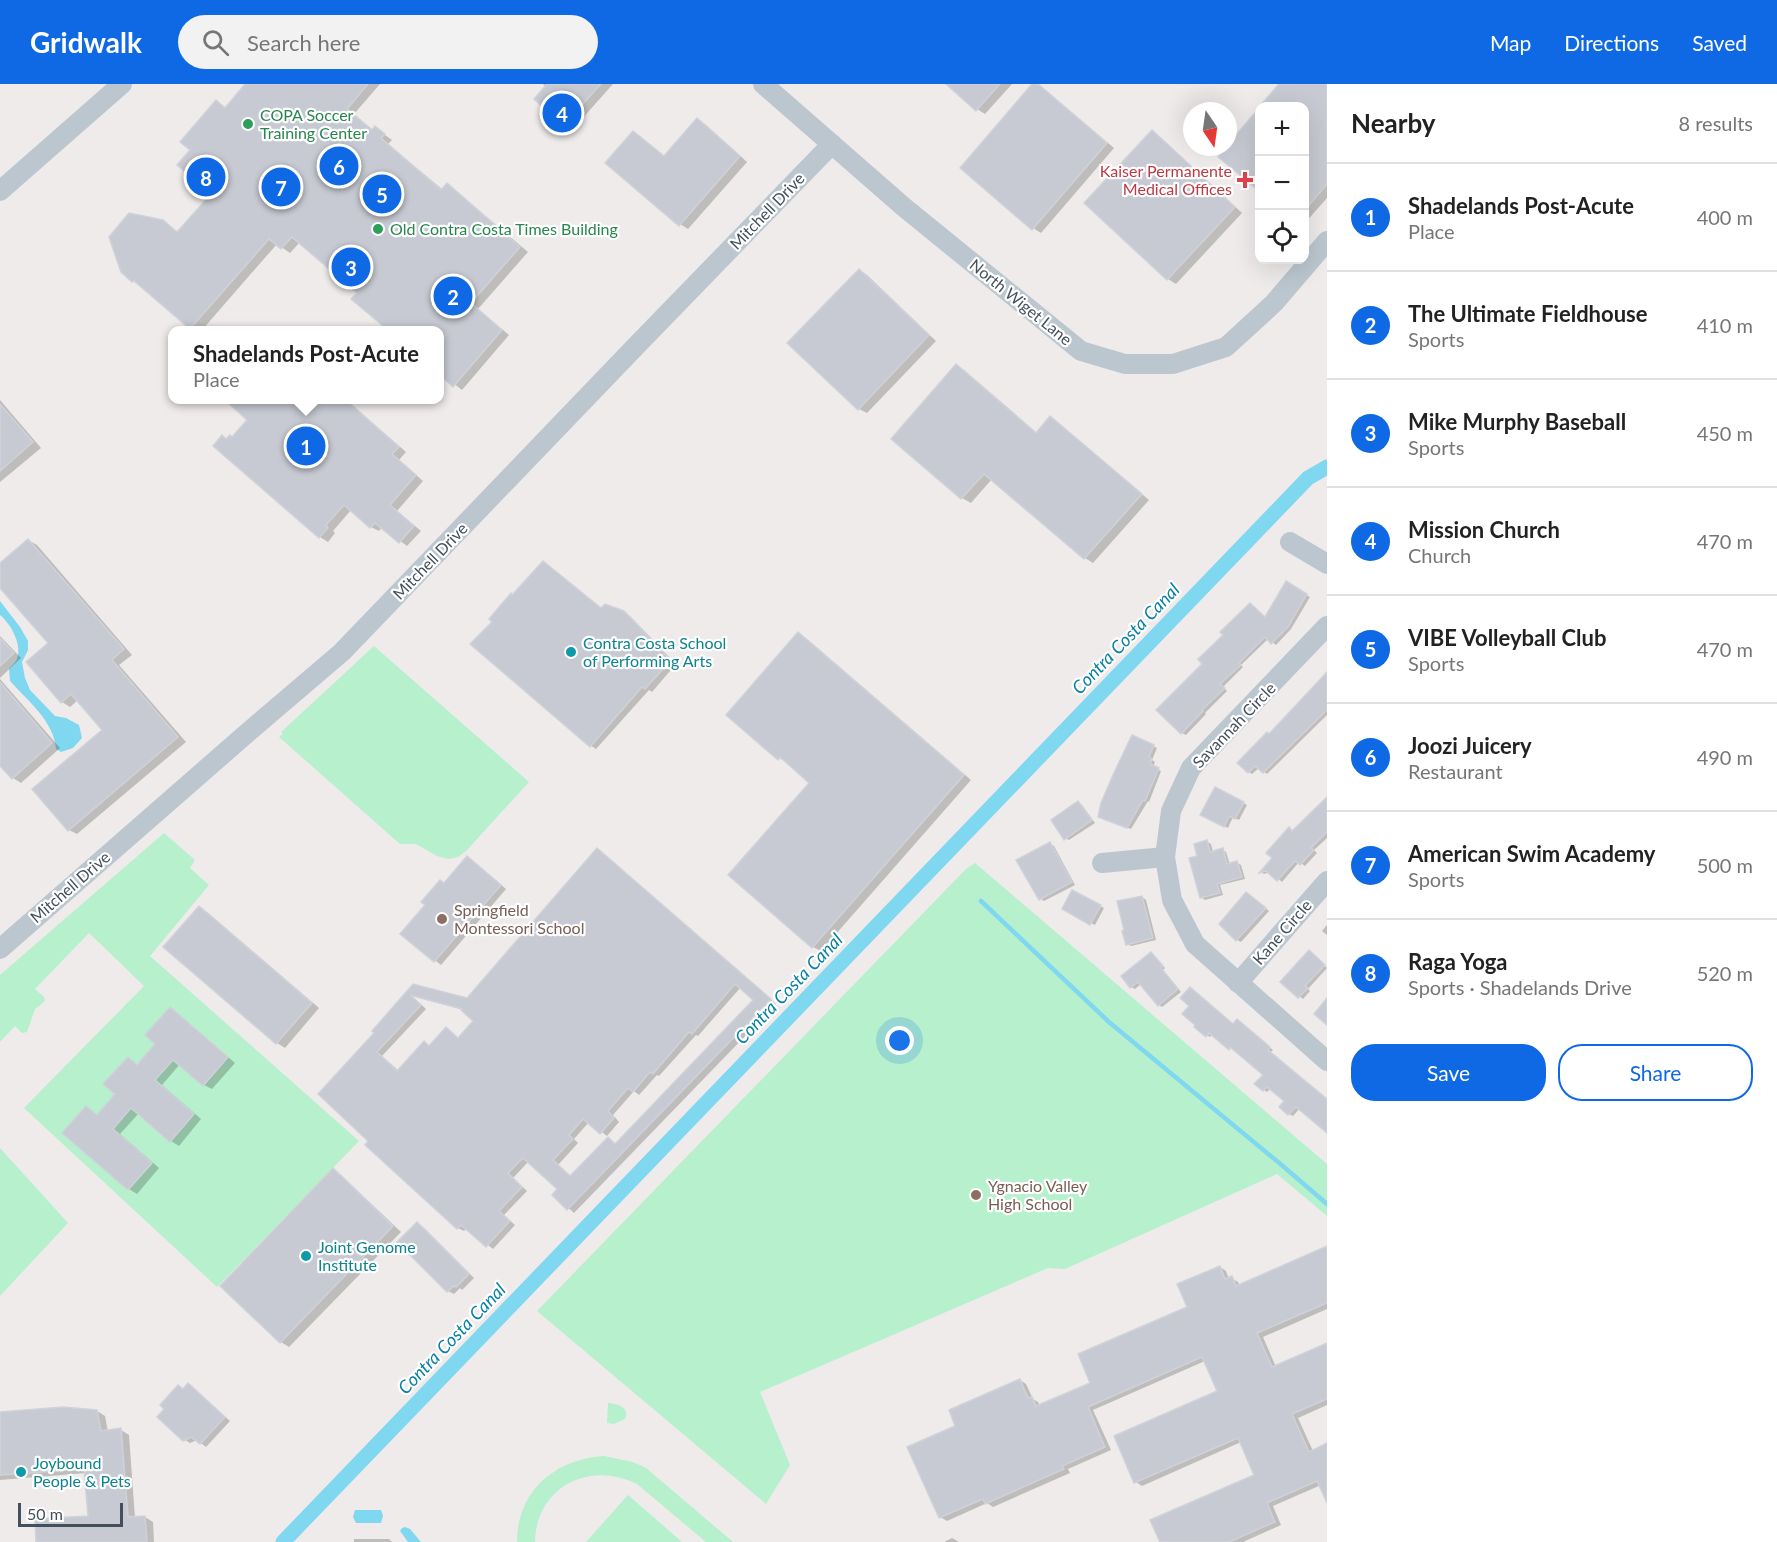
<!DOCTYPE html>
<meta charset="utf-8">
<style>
:root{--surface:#fff;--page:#f2f2f2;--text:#222;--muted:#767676;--line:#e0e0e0;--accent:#0f69e5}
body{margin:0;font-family:Lato,sans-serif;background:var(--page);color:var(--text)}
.controls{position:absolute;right:18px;top:18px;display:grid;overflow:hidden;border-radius:12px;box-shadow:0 6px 24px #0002}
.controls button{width:54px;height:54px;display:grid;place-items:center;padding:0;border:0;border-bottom:2px solid var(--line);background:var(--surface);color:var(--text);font:30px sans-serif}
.compass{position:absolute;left:1183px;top:18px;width:54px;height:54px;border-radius:50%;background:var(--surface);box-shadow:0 6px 24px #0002;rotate:167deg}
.scale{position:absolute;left:18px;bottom:15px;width:105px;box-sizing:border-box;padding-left:6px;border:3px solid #434f5a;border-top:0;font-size:16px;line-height:21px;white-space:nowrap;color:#434f5a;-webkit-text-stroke:4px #fff;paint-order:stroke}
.you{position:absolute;left:900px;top:957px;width:21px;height:21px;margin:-15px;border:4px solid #fff;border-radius:50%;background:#1a73e8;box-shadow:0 0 0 9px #1a73e833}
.badge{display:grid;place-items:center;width:39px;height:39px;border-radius:50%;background:var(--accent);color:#fff;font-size:20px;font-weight:700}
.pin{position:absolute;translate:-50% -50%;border:3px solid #fff;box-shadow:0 2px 6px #0006}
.popup{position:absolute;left:168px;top:242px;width:276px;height:78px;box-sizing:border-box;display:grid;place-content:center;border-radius:12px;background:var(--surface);filter:drop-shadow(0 2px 4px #0005);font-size:20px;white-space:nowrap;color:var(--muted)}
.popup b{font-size:22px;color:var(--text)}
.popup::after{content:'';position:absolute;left:50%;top:100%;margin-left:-12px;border:12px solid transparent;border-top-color:var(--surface)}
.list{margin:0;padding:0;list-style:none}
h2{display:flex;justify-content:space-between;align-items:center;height:78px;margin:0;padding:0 24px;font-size:26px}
h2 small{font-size:20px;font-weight:400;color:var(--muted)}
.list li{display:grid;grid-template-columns:39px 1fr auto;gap:18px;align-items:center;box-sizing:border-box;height:108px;padding:0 24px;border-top:2px solid var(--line)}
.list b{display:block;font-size:22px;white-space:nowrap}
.list p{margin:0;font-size:20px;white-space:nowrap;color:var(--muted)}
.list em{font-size:20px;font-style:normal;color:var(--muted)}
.actions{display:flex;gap:12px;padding:18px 24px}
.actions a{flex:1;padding:14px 0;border:2px solid var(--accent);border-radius:24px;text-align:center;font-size:21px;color:var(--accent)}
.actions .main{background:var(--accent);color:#fff}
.icon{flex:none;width:33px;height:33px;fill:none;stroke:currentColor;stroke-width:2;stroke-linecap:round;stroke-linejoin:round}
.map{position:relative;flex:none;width:1327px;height:1458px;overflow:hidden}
header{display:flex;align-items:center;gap:36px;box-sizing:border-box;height:84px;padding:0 30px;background:var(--accent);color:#fff}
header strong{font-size:28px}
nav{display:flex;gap:33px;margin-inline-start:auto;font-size:21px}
.search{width:420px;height:54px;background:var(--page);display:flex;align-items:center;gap:15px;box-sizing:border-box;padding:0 21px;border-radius:33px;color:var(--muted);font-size:22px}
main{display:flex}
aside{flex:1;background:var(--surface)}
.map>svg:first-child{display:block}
.green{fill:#b6f0cd}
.water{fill:#80d7f0}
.shadow{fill:#0003;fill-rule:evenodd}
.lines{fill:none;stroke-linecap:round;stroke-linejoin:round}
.stream{stroke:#80d7f0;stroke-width:4.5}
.canal{stroke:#80d7f0;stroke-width:15}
.building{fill:#c7cad2;stroke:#cfd2d8;stroke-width:1.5;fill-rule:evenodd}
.minor{stroke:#bbc6cf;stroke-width:20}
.leisure-dot{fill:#2e9e5b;stroke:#fff;stroke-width:2}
.health-dot{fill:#e0444e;stroke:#fff;stroke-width:2}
.culture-dot{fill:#0f9aa8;stroke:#fff;stroke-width:2}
.education-dot{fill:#8d6e63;stroke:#fff;stroke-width:2}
.labels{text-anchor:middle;stroke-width:4.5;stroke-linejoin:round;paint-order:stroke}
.leisure-label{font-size:16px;fill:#27864d;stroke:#fff;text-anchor:start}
.health-label{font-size:16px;fill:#be3a42;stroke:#fff;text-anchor:end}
.street-label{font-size:16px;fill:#434f5a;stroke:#fff}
.culture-label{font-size:16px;fill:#0d838f;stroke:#fff;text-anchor:start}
.education-label{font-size:16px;fill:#785e54;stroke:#fff;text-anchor:start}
.water-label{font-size:18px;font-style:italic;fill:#0580a4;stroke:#fff}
</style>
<header>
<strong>Gridwalk</strong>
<div class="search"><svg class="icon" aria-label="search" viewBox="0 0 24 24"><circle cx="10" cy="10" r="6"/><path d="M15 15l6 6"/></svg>Search here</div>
<nav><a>Map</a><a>Directions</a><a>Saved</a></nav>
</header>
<main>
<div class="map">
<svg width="1327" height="1458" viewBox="0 0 1327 1458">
<rect width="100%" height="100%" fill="#efebeb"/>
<g class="green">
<polygon points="374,562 529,698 467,766 458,773 448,775 437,772 416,760 400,760 279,653 283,650 281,648"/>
<polygon points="164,749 195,776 190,784 209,801 150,872 359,1057 217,1203 24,1024 144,902 89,849 35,905 44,913 45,917 35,925 27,948 22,949 15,942 0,958 0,891"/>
<polygon points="975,779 1327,1080 1327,1132 1277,1090 1065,1185 1048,1184 760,1308 790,1381 766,1420 537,1227 966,785"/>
<polygon points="0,1064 68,1139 0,1212"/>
<path d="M608,1319c10,1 22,4 17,16l-11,5 -7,-1z"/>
<path d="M604,1372l29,6 13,6 87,74h-27l-69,-58c-48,-24 -101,3 -102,58h-18c0,-51 38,-83 87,-86z"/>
<polygon points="628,1411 682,1458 586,1458"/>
</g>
<g class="water">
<path d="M0,517l20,26 8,14v9l-6,12 3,16 5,12 25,26 11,2 13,7 3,13 -9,10 -12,4 -5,-3c-2,-28 -29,-49 -46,-68l-1,-12c2,-3 5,-5 7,-8 8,-14 -5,-37 -16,-46z"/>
<polygon points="355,1426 381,1426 383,1432 381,1439 356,1439 353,1433"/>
<polygon points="405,1443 410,1445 421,1458 408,1458 400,1447 402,1444"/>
</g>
<g class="shadow">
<polygon points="248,0 380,0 354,30 373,46 375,44 392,56 388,60 443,106 447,101 455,106 528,168 478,225 509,251 462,306 440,289 440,246 390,246 354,215 359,209 300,158 290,169 277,160 202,246 195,246 191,244 142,202 133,197 162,137 178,148 213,110 192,66 216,18 226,25"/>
<polygon points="543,0 613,0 572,46 564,41 536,15 546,3"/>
<polygon points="948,0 1012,0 985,30 977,25"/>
<polygon points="1034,0 1043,4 1114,64 1041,149 1033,144"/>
<polygon points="1281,0 1327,0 1327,114 1304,140 1304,22 1262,22"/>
<polygon points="698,36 706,41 747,78 688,145 680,140 633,49 665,73"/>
<polygon points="1152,48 1160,53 1242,129 1176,200 1168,195 1086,119"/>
<polygon points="859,186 867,191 936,257 867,329 859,325"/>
<polygon points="956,282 964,286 1037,349 1050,334 1058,339 1149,416 1093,479 1085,474 992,395 971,419 962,414 893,354"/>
<polygon points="0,316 41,364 0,398"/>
<polygon points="233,316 346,316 406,368 399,376 423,397 397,427 421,447 407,462 382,443 379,447 371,443 351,426 333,447 335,449 328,458 320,453 227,356 233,354 249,336"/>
<polygon points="28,456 37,461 132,571 119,581 186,658 77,750 69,746 104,646 78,616 70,623 62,618 51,559 0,502 0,481"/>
<polygon points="1286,499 1310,513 1291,545 1276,561 1268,555 1241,581 1243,583 1223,603 1227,607 1205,629 1206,630 1186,651 1182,649 1158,626 1205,580 1250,521 1266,534"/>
<polygon points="602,526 623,528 630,532 676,580 652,608 649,606 596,665 590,661 495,538"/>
<polygon points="799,550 807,555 971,696 821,867 813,863 811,699 788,678 778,674"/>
<polygon points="0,552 21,574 0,594"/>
<polygon points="1327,590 1327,631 1267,690 1259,684 1252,690 1249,688 1269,651"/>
<polygon points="0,595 60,664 21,699 13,694 0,679"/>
<polygon points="1133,653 1157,664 1152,676 1155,678 1153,683 1161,687 1149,718 1148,717 1131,745 1103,734"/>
<polygon points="1216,705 1247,721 1239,736 1233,733 1228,744 1202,731"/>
<polygon points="1327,715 1327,754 1314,766 1317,769 1305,782 1299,778 1282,798 1270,788 1264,790 1261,788 1274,774 1289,745 1293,748"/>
<polygon points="1078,718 1082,721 1095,739 1069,756 1065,754"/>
<polygon points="1207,758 1211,760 1213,768 1222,766 1226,768 1230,781 1237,779 1241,781 1245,795 1220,801 1223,811 1205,816 1201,813 1199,773"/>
<polygon points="1050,760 1054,762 1075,801 1044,817 1041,815"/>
<path d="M598,766l5,4 173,150 -202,209 -20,-18 5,-6 -30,-28 -16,17 14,13 -23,24 11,10 -22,24 -26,-21 -3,3 -6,-3 -88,-87 7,-108 37,-47 54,13zM741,903l14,13 -138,144 -9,-5 -36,38 -14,-12 20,-22 -4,-4 15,-17 18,14 12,-14 -6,-7 21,-24 5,4 18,-20 2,1 37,-41 2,1zM412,912l52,14 12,11 -17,18 -29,8 -31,24 -17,-15 44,-47z"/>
<polygon points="468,773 506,805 441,881 402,850"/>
<polygon points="1073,808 1104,824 1095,841 1064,825"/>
<polygon points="1250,812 1269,827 1241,858 1237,856"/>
<polygon points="1142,813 1146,816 1156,856 1131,862 1127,860"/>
<polygon points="199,824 207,828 319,924 285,964 277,959"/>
<polygon points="1327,841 1327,851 1322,847"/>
<polygon points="1151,870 1165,884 1163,886 1181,908 1162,923 1159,921 1141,900 1135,905 1131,903"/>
<polygon points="1312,870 1327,884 1308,905 1310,907 1303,915 1282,898"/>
<polygon points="170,925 178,930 235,979 212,1005 204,1001 180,980 162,1001 201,1035 179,1062 171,1057 139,1029 120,1050 159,1084 137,1110 129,1105 86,1024 98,1032 117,1010 128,975 138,981 157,959"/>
<polygon points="1185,930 1233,941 1241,939 1273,966 1271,968 1327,1017 1327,1047 1300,1024 1293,1032 1289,1030 1281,1023 1286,1017 1271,1004 1267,1008 1264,1006 1265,991 1234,965 1233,966 1230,964 1213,950 1210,953 1207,951"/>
<polygon points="333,1086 341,1091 401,1148 289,1263 281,1258 222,1202"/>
<polygon points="417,1140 423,1143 474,1194 462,1206 460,1204 454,1210 448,1207"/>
<polygon points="1327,1163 1327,1225 1263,1253 1276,1283 1327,1260 1327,1321 1298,1334 1313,1367 1327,1361 1327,1415 1321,1401 1273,1422 1281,1441 1243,1458 1162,1458 1256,1391 1241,1358 1142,1402 1136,1398 1219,1308 1205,1277 1093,1326 1111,1366 1068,1385 1070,1389 993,1423 987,1419 947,1437 940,1433 957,1342 1020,1296 1026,1300 1033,1315 1038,1318 1040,1322 1092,1299 1189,1223 1220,1183 1226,1187 1229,1195 1231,1194 1238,1198 1240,1202"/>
<polygon points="188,1301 194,1305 230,1337 206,1363 197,1356 190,1359 184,1355 184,1306"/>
<polygon points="97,1327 105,1332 108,1348 121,1346 129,1351 135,1434 145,1433 153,1438 154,1458 38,1458 89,1433 86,1389 0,1396 0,1329"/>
<polygon points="952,1454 959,1458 944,1458"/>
<polygon points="354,1455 389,1455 392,1458 354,1458"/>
</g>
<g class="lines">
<polyline class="stream" points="981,817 1109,938 1284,1083 1327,1120"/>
<polyline class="canal" points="283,1458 1308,394 1327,383"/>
</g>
<g class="building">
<polygon points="245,0 368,0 347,25 372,46 375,42 385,50 381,54 441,106 447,99 520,163 471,219 502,246 453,303 440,291 440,246 388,246 351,215 357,209 292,153 281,165 269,155 190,245 134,197 132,198 121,188 109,153 129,129 163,136 177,148 211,110 177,81 190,66 180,58 216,16 225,24"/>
<polygon points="547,0 601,0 563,42 534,15"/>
<polygon points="946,0 1000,0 976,27"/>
<polygon points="1032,0 1038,0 1107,59 1032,146 960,84"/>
<polygon points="1279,0 1327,0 1327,100 1305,126 1305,22 1260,22"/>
<polygon points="1260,23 1260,108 1218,73 1226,63 1228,63 1228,60"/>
<polygon points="697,34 740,72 679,142 605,79 633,47 664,72"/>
<polygon points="1152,46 1235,123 1167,196 1084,119"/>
<polygon points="859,185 929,251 858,326 787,259"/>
<polygon points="956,280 1036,349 1050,332 1142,410 1084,475 984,390 961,415 891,355"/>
<polygon points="224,315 345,315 399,363 392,370 416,391 390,421 414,442 399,459 375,439 370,444 344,421 326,441 328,444 319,454 213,362 222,351 226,355 230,351 232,353 247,336"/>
<polygon points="0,320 33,358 0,387"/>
<polygon points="28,455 124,565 112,576 178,653 68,747 32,705 102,646 71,610 61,619 26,578 48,559 0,504 0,479"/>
<polygon points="543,477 601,524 605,520 624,527 671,576 645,605 642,603 590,663 470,560 492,538 489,535 511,509 512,511"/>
<polygon points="1286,497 1307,510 1288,543 1271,560 1265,553 1239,579 1241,581 1220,600 1225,604 1202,626 1203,627 1181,650 1156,626 1202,580 1198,575 1223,551 1220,548 1250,519 1265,533"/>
<polygon points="798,548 964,691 812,864 728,791 809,699 780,673 778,676 726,631"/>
<polygon points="0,554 14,569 0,582"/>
<polygon points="1327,588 1327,626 1263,689 1255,682 1248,689 1237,679 1267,648 1269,650"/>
<polygon points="0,598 52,659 12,695 0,682"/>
<polygon points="1132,651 1154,661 1149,673 1152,675 1150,680 1159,684 1145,717 1143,716 1127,744 1098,733 1101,719 1113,691"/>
<polygon points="1215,703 1244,718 1235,735 1229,732 1224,743 1200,731"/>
<polygon points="1327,713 1327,748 1311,764 1314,766 1300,781 1295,777 1277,797 1266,787 1259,789 1272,774 1266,769 1289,743 1292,747"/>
<polygon points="1078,717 1092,736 1064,756 1051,736"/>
<polygon points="1207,756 1210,768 1223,764 1227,780 1237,777 1242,793 1217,800 1220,809 1200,814 1189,774 1197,772 1194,760"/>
<polygon points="1050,758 1072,798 1039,816 1016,776"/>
<path d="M597,764l174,151 -204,211 -15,-15 5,-6 -34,-31 -15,15 14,14 -23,24 11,10 -24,26 -25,-22 -4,4 -92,-84 3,-4 -50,-47 56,-61 -2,-2 41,-47 54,14zM735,900l18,16 -138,144 -7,-7 -38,39 -17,-16 20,-21 -4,-4 14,-16 17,15 14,-16 -6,-7 20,-23 5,4 17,-20 3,2 36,-42 3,2zM410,911l52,14 -1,1 12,11 -15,17 -12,-11 -17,19 -5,-5 -27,30 -20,-19 44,-47z"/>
<polygon points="467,772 501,801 434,878 400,850 425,821 421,818 440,796 444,799"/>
<polygon points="1072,806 1101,821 1090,841 1062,825"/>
<polygon points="1246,808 1266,824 1236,857 1219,840"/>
<polygon points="1142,812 1153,854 1126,861 1122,847 1124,846 1117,817"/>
<polygon points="199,822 312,919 276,960 163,863"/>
<polygon points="1309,866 1325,881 1305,902 1308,904 1298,914 1280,898"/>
<polygon points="1151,868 1163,882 1161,884 1178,905 1158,922 1138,898 1130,904 1121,892"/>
<polygon points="1190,903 1233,940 1237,935 1270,963 1268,966 1327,1015 1327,1049 1296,1023 1288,1031 1279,1023 1284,1017 1267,1003 1263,1007 1254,1000 1263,991 1230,963 1229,966 1209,949 1206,953 1194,943 1195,941 1182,930 1189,922 1180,914"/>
<polygon points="1327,914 1327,941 1314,930"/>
<polygon points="170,923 228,973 203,1002 173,976 155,996 194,1030 170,1058 131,1024 113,1045 152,1079 128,1106 62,1049 86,1022 97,1031 115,1010 103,1000 128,973 137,981 155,960 145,951"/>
<polygon points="333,1084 393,1142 280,1259 220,1202"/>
<polygon points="417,1138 469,1190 456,1203 454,1202 447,1208 397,1158"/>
<polygon points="1327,1162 1327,1219 1257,1249 1272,1283 1327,1259 1327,1315 1292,1330 1309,1368 1327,1359 1327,1419 1317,1397 1267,1419 1275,1438 1229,1458 1160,1458 1150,1436 1254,1391 1238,1354 1134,1399 1114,1352 1217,1307 1202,1273 1088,1323 1105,1363 1062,1382 1064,1385 985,1420 983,1415 939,1434 907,1363 955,1342 949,1326 1020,1295 1028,1314 1032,1313 1036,1322 1090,1299 1078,1270 1187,1223 1177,1200 1220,1182 1225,1195 1232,1192 1236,1202"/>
<polygon points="188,1299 225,1333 200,1360 191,1353 183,1357 157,1333 164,1325 160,1321 178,1301 183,1305"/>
<polygon points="63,1323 97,1326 101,1347 121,1344 128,1433 145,1432 147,1458 36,1458 35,1435 88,1432 84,1385 0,1391 0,1328"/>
</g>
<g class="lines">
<g class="minor">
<polyline points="763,0 905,124 1081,267 1125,280 1173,280 1226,263 1274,219 1327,157"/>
<polyline points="0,107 122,0"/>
<polyline points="1290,458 1327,480"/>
<polyline points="1327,542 1191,684 1171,727 1165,773 1172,816 1195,860 1327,977"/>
<polyline points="1102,779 1165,773"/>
<polyline points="0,865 246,650 342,568 636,262 832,60"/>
<polyline points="1238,899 1327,797"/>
</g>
</g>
<g class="leisure-dot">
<circle cx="248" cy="40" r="6"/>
<circle cx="378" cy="145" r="6"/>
</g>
<path class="health-dot" d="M1242 87h6v6h6v6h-6v6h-6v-6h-6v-6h6z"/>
<g class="culture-dot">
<circle cx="571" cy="568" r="6"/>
<circle cx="306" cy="1172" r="6"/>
<circle cx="21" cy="1388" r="6"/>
</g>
<g class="education-dot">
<circle cx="442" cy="835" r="6"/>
<circle cx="976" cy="1111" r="6"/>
</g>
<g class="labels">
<g class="leisure-label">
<text x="260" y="37">COPA Soccer<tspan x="260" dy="18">Training Center</tspan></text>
<text x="390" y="151">Old Contra Costa Times Building</text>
</g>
<g class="health-label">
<text x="1232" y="93">Kaiser Permanente<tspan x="1232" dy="18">Medical Offices</tspan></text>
</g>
<g class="street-label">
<text transform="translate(767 127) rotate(-46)" y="6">Mitchell Drive</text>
<text transform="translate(1021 218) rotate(39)" y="6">North Wiget Lane</text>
<text transform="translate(430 477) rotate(-46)" y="6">Mitchell Drive</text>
<text transform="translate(1234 641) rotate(-46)" y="6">Savannah Circle</text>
<text transform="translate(70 803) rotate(-41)" y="6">Mitchell Drive</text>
<text transform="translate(1282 848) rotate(-49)" y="6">Kane Circle</text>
</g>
<g class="culture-label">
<text x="583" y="565">Contra Costa School<tspan x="583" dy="18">of Performing Arts</tspan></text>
<text x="318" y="1169">Joint Genome<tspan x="318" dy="18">Institute</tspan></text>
<text x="33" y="1385">Joybound<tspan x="33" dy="18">People &amp; Pets</tspan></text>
</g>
<g class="education-label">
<text x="454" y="832">Springfield<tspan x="454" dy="18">Montessori School</tspan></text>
<text x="988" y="1108">Ygnacio Valley<tspan x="988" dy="18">High School</tspan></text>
</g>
<g class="water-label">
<text transform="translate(1126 555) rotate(-46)" y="6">Contra Costa Canal</text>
<text transform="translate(789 905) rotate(-46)" y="6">Contra Costa Canal</text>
<text transform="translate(452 1255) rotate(-46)" y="6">Contra Costa Canal</text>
</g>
</g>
</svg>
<div class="controls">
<button>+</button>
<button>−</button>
<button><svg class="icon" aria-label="locate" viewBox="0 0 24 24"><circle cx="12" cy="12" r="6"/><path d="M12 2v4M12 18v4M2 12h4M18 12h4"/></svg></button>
</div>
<svg class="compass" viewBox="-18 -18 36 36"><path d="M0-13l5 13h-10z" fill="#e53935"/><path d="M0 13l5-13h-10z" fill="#767676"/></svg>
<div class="scale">50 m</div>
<div class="you"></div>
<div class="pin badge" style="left:306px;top:362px">1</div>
<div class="popup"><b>Shadelands Post-Acute</b>Place</div>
<div class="pin badge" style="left:453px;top:212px">2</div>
<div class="pin badge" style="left:351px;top:183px">3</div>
<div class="pin badge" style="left:562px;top:29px">4</div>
<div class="pin badge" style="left:382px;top:110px">5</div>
<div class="pin badge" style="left:339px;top:82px">6</div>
<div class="pin badge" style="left:281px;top:103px">7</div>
<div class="pin badge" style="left:206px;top:93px">8</div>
</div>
<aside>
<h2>Nearby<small>8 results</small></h2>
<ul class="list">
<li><span class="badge">1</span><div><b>Shadelands Post-Acute</b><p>Place</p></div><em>400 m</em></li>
<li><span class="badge">2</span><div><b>The Ultimate Fieldhouse</b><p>Sports</p></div><em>410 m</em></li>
<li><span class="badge">3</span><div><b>Mike Murphy Baseball</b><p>Sports</p></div><em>450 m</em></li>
<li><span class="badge">4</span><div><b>Mission Church</b><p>Church</p></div><em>470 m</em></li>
<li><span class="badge">5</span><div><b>VIBE Volleyball Club</b><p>Sports</p></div><em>470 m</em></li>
<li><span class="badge">6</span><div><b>Joozi Juicery</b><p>Restaurant</p></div><em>490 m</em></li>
<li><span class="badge">7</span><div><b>American Swim Academy</b><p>Sports</p></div><em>500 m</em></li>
<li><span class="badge">8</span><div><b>Raga Yoga</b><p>Sports · Shadelands Drive</p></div><em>520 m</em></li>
</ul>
<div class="actions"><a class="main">Save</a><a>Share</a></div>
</aside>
</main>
